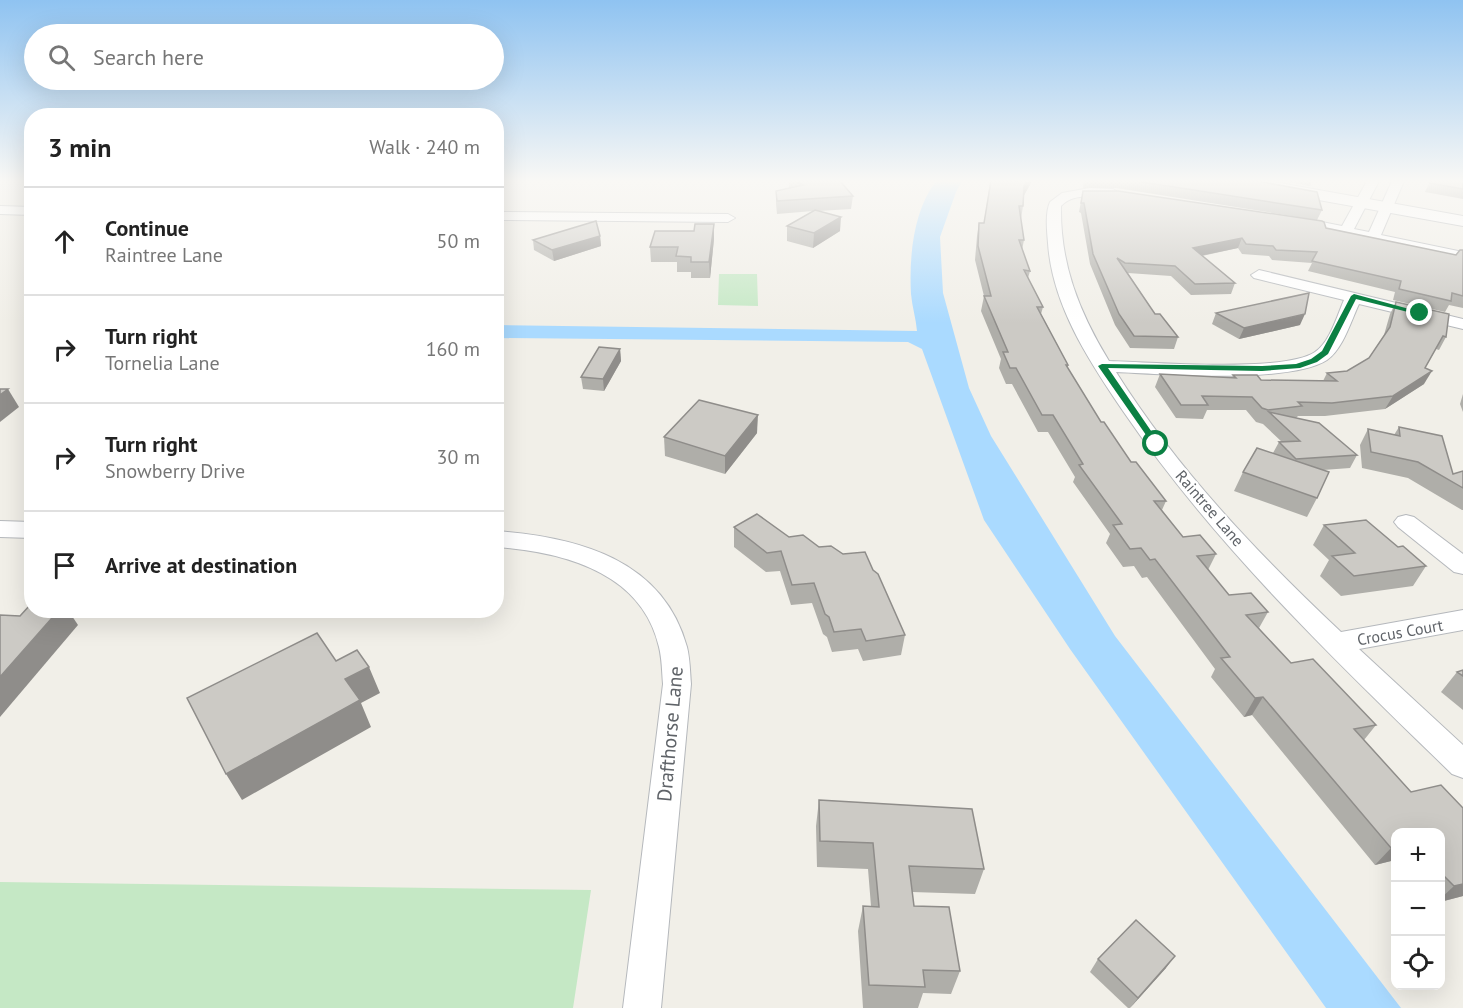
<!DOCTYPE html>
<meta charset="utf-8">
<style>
:root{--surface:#fff;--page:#f6f6f6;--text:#222;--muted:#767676;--line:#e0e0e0}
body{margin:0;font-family:"PT Sans",sans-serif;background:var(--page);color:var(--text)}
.controls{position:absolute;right:18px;bottom:18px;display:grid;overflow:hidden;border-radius:12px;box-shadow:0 6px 24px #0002}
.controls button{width:54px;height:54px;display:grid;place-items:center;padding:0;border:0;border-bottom:2px solid var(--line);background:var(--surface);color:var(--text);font:30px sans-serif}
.stop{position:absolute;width:18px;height:18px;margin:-14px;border:4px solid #0b8043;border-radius:50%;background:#fff}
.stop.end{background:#0b8043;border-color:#fff;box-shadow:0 2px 6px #0008}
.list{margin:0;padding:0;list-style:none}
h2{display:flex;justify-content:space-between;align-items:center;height:78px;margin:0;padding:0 24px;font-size:26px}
h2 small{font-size:20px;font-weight:400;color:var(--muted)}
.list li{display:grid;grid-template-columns:39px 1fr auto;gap:18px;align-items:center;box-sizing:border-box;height:108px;padding:0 24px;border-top:2px solid var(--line)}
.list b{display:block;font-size:22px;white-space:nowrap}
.list p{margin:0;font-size:20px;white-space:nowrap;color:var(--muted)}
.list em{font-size:20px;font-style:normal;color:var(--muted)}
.icon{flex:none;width:33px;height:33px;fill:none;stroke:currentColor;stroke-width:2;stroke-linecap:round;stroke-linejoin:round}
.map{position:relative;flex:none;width:1463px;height:1008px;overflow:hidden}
.search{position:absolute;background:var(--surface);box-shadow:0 6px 24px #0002;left:24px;top:24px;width:480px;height:66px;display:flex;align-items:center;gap:15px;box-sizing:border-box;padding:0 21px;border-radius:33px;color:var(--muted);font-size:22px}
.panel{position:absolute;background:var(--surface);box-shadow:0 6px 24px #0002;left:24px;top:108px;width:480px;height:510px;border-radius:24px}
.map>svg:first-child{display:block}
.green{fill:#c5e8c5}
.water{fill:#aadaff}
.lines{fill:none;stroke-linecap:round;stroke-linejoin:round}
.minor-casing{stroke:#b5b8bc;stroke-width:2}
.tertiary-casing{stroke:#b5b8bc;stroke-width:2}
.minor{fill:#fff;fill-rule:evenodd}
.tertiary{fill:#fff;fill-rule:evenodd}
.wall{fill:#afaea9}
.shaded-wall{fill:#8f8d8a}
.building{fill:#cccac5;stroke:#8f8d8a;stroke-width:1.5}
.route{fill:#0b8043}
.labels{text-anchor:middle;stroke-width:4.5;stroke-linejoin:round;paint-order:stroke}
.street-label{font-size:16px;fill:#5f6368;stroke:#fff}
.near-street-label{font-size:20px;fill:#5f6368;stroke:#fff}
</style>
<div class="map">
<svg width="1463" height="1008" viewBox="0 0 1463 1008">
<rect width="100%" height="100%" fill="#f1efe8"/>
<g class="green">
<polygon points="719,274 757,274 758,306 718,305"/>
<polygon points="0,882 591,890 573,1008 0,1008"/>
</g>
<path class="water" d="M936,181h26l-6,11 -16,45 3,56 26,95 22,48 124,200 286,372h-75l-256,-359 -86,-129 -62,-171 -14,-7 -411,-4v-13l420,6c-1,-12 -5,-25 -6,-37 -2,-36 2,-83 25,-113z"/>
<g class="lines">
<defs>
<g id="minor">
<polygon points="1367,181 1379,181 1354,229 1369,232 1392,181 1404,181 1381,235 1463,252 1463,260 1297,225 1290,221 1297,217 1342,226"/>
<path d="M1090,188l23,1 6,4c-14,12 -40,-6 -58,13 -1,58 18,106 48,155 41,1 175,12 206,-9 15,-10 22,-36 29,-52l-90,-22 -3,-3 8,-5 204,49v10l-104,-25c-8,17 -16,45 -32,56 -37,24 -165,14 -211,12 61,97 142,182 225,260l122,-22v20l-104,19 104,96v33l-11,-4c-117,-114 -236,-227 -329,-363 -34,-50 -71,-106 -75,-168 -1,-12 -3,-30 2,-41l12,-9z"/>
<polygon points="0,206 32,207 32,215 0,214"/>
<polygon points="496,212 728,214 735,218 728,222 496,220"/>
<polygon points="1406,515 1414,517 1463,554 1463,574 1454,572 1398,527 1394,522 1398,517"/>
<polygon points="0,521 32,522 32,538 0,537"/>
<path d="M496,531c81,6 167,28 191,116 3,12 3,25 4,37l-30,324h-38l40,-324c-1,-12 -1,-25 -4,-37 -17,-75 -96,-95 -163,-100z"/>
</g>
<polygon id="tertiary" points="1234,181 1269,181 1463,216 1463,226 1241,186"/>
</defs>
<use href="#minor" class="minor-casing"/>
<use href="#tertiary" class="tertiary-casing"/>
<use href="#minor" class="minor"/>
<use href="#tertiary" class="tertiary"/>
</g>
<g class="wall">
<polygon points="789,181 840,181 853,196 851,209 818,211 840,231 813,248 787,241 787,226 813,211 777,214 776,204 776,191 789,188"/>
<polygon points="990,181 1032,181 1024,195 1023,206 1021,219 1024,240 1022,250 1030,271 1028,278 1043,307 1041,314 1068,365 1068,368 1101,422 1131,462 1166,501 1162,510 1183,537 1216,554 1208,570 1229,595 1268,612 1259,628 1291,663 1376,725 1364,740 1411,792 1463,808 1463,896 1440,902 1440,832 1395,832 1395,860 1375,865 1252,715 1244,717 1211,677 1215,669 1147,577 1142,578 1134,566 1123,567 1106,543 1110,534 1073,482 1075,477 1048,432 1038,432 1012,384 1006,384 999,368 1001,359 981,311 984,296 975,260 977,236 979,223 984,223"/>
<polygon points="1084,181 1257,181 1322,210 1317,220 1116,188 1083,188"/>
<polygon points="1284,181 1312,181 1310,186"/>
<polygon points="1430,181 1463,181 1463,199 1425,192"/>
<polygon points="1083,191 1326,228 1456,255 1463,251 1463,308 1449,305 1445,312 1393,300 1395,292 1308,271 1312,263 1272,260 1269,256 1242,254 1238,248 1202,256 1235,283 1231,294 1191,295 1171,276 1128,273 1155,314 1178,337 1174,349 1130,348 1115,325 1090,264 1081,213 1079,212"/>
<polygon points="714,224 714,239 710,278 691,278 691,272 677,272 677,262 651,262 650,247"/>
<polygon points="600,236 601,246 554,261 534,250 533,240"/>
<polygon points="1396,302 1446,337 1439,350 1436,349 1425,368 1424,384 1385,409 1325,416 1298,416 1296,418 1357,455 1350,468 1323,470 1317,498 1307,517 1234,491 1243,472 1273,453 1279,442 1282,442 1263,424 1256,422 1246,410 1207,410 1203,419 1176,418 1155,387 1160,374 1232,378 1233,375 1261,380 1323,381 1327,373 1347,371 1369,358 1384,335 1390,314"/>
<polygon points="1216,313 1300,325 1239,339 1212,324"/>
<polygon points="620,349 621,361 604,391 583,389 581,377"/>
<polygon points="1463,394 1463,412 1460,404"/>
<polygon points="1399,427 1453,474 1463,471 1463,510 1462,510 1408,478 1362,468 1360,445 1368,429 1394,435"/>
<polygon points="757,433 725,474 665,456 664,437"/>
<polygon points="1324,525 1398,547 1426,566 1413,586 1341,596 1320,576 1329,560 1313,545"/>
<polygon points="734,527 789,537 843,554 873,570 905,635 901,655 863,661 858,649 832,652 827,637 823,634 812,603 791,605 780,571 766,572 734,547"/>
<polygon points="1463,670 1463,710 1441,692 1457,672"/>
<polygon points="819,800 984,869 975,894 912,892 914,906 960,971 951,994 923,993 918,1008 863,1008 858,931 863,906 871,906 868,869 817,867 816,826"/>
<polygon points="1098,959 1166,968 1130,1008 1128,1008 1090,972"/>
</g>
<g class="shaded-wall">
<polygon points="1027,181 1032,181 1022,199 1024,186"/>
<polygon points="841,217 840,231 813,248 814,233"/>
<polygon points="714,224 714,239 710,278 709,262"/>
<polygon points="600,236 601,246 554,261 552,250"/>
<polygon points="1242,238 1238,248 1190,258 1193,248"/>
<polygon points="1305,314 1300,325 1239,339 1244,328"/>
<polygon points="620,349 621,361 604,391 603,379"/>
<polygon points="1432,371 1424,384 1385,409 1393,396"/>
<polygon points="8,389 19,407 0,422 0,395"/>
<polygon points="758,415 757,433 725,474 725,456"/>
<polygon points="499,442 503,461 496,463 496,443"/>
<polygon points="59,610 68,610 78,625 0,717 0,677"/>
<polygon points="369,667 380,693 361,703 371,727 242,800 226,774 345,679"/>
<polygon points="1263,697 1252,715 1244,717 1255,698"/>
<polygon points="1395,847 1395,860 1375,865 1391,848"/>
<polygon points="1463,884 1463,896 1440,902 1440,899 1454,886"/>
<polygon points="1175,956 1166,968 1130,1008 1138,998"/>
</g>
<g class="building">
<polygon points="795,181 840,181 853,196 777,201 776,191 803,185"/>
<polygon points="991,181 1027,181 1024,186 1023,206 1019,206 1024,240 1019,240 1030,271 1024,270 1043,307 1037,307 1068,365 1066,365 1101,422 1104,422 1131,462 1136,462 1166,501 1154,501 1183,537 1200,535 1216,554 1197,556 1229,595 1251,593 1268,612 1246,615 1291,663 1313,659 1376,725 1354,729 1411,792 1441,785 1463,808 1463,884 1454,886 1440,872 1440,832 1395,832 1395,847 1391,848 1263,697 1255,698 1221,658 1230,657 1155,559 1150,560 1141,548 1130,549 1113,525 1122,524 1079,465 1083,464 1053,415 1042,415 1016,368 1010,368 1003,352 1008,352 984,296 991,296 978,246 979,223 984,223"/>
<polygon points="1136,181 1257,181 1317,192 1322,210"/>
<polygon points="1430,181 1463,181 1463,189 1430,183"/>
<polygon points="1083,191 1118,191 1322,221 1324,222 1326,228 1456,255 1460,250 1463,250 1463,296 1452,293 1451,301 1399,289 1401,281 1312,261 1317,252 1276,250 1273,246 1246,244 1242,238 1193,248 1235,283 1195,284 1175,266 1125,263 1117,258 1155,314 1160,314 1178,337 1134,336 1119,314 1093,254 1084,203 1081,203"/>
<polygon points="815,210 841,217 814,233 787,226"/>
<polygon points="596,221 600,236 552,250 533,240"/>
<polygon points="695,224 714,224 709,262 691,262 691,257 676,256 678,247 650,247 655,231 694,231"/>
<polygon points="1309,293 1305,314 1244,328 1216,313"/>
<polygon points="1396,302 1449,314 1446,337 1443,336 1425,368 1432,371 1393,396 1332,403 1298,402 1302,406 1268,410 1262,408 1252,397 1202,396 1208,405 1181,405 1160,374 1236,378 1233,375 1257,375 1261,380 1337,381 1327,373 1347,371 1369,358 1390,327"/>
<polygon points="599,347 620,349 603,379 581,377"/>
<polygon points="0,389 8,389 0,395"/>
<polygon points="699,400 758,415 725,456 664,437"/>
<polygon points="1269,412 1319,423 1357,455 1296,459 1279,442 1300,441"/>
<polygon points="1399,427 1442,436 1453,474 1463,471 1463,488 1418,462 1371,452 1368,429 1400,436"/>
<polygon points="1257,448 1329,472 1317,498 1243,472"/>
<polygon points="757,514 789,537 803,535 819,547 831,546 843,554 865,552 873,570 878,574 905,635 866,641 861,629 834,632 829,617 825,614 814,583 792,585 781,551 767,553 734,527"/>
<polygon points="1366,520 1398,547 1403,546 1426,566 1354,576 1332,556 1355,553 1324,525"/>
<polygon points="31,604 32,610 59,610 0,677 0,615 20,616"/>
<polygon points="317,633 336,661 357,650 369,667 345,679 360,700 226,774 187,698"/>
<polygon points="1463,670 1463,676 1457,672"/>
<polygon points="819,800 972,809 984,869 909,866 914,906 949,907 960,971 923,970 925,987 869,985 863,906 879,907 873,843 820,841"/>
<polygon points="1136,920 1175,956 1138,998 1098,959"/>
</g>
<linearGradient id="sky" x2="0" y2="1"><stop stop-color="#8fc3f1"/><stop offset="0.56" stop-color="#f9f8f5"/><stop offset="1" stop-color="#f9f8f5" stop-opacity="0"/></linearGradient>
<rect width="1463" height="323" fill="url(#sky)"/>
<polygon class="route" points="1354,294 1424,313 1420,315 1356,299 1328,354 1317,362 1300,368 1262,371 1108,368 1160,444 1159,445 1153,445 1098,366 1102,364 1262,366 1296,364 1311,359 1322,351 1351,296"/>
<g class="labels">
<g class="street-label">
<text transform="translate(1210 508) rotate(49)" y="6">Raintree Lane</text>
<text transform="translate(1400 632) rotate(-10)" y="6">Crocus Court</text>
</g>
<g class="near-street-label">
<text transform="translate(670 734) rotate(-85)" y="7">Drafthorse Lane</text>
</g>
</g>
</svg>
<div class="controls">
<button>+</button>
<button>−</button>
<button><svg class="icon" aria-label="locate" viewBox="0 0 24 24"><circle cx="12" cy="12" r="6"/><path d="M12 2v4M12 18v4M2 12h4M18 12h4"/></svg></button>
</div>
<div class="stop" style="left:1156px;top:444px"></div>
<div class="stop end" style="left:1420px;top:313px"></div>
<div class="search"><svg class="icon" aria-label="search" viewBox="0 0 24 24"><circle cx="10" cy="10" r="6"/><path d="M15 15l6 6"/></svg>Search here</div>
<section class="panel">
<h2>3 min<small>Walk · 240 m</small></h2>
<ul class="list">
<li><svg class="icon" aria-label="ahead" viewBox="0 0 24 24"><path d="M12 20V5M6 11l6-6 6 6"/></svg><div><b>Continue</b><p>Raintree Lane</p></div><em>50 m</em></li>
<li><svg class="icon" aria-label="right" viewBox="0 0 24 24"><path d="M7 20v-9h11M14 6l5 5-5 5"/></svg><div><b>Turn right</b><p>Tornelia Lane</p></div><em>160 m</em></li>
<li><svg class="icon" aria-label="right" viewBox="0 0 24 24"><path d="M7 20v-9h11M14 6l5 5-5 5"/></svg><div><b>Turn right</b><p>Snowberry Drive</p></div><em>30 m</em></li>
<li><svg class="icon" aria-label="arrive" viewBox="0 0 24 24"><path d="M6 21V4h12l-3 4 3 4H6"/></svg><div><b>Arrive at destination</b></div></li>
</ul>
</section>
</div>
